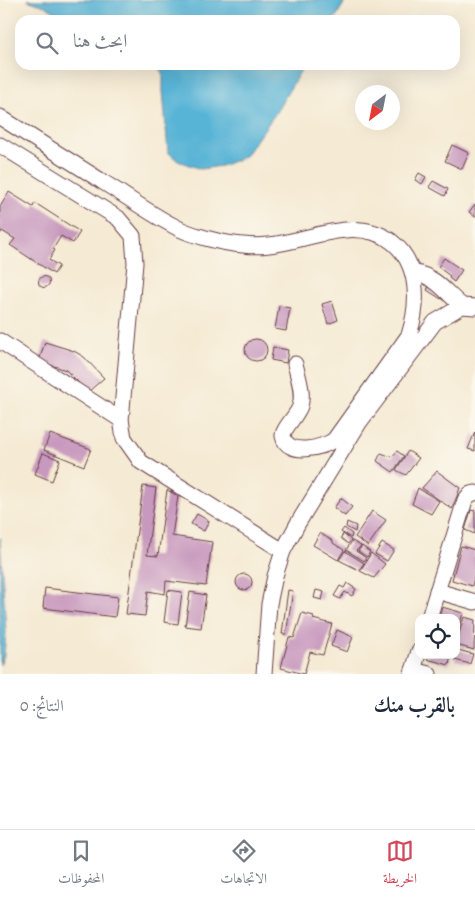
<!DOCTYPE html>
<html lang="ar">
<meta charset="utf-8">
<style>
:root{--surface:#fff;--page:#f2f2f3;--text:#1f2937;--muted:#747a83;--line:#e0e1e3;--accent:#d1495b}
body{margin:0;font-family:Alegreya,Amiri,serif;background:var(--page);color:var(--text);direction:rtl}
.controls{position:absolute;right:15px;bottom:15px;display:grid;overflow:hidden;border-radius:10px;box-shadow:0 5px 20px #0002}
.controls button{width:45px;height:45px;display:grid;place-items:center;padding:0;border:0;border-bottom:1px solid var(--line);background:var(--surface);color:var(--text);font:25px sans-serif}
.compass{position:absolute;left:355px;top:85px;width:45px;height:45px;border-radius:50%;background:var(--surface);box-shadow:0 5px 20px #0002;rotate:212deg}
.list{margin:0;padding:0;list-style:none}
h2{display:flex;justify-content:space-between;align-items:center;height:65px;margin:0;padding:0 20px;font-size:21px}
h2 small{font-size:16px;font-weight:400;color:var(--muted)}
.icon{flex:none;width:28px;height:28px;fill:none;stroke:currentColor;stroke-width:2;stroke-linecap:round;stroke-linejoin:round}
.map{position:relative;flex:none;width:475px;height:674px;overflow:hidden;direction:ltr}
.search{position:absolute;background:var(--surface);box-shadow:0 5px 20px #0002;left:15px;right:15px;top:15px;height:55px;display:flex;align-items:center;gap:12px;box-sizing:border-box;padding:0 18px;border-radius:15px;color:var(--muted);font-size:19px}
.sheet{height:155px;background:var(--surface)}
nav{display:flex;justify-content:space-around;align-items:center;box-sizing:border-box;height:70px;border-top:1px solid var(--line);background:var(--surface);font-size:14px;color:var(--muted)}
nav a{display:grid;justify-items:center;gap:2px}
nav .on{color:var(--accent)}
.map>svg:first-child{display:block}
.water{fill:#58b4d6;stroke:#516a80}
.building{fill:#c899be}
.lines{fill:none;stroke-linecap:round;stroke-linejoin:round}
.minor-casing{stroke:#643d44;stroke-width:17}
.minor{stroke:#fff;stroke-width:15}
</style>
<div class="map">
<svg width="475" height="674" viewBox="0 0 475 674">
<rect width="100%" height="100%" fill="#fbf7ec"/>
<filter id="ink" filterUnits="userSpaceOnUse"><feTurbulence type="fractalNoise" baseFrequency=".02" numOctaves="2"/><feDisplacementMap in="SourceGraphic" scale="10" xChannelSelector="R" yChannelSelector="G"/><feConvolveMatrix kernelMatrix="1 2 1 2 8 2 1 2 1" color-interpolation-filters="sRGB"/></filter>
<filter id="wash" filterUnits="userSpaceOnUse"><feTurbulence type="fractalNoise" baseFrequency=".0096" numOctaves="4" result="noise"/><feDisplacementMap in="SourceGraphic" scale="20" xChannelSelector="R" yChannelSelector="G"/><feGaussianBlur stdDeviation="1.12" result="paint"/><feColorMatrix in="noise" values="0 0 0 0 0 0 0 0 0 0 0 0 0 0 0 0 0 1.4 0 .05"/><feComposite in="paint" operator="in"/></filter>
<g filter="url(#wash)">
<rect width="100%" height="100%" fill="#f5ead3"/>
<g class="water">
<polygon points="27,0 346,0 334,20 68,20 45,6"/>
<polygon points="144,65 304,65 275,114 244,157 221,166 201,169 178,161 168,152 163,91 163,72 158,67"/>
<polygon points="0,538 6,632 4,655 0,665"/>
</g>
<g id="blocks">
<g class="building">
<polygon points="452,145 469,153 462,169 445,161"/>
<polygon points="419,173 426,177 422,184 415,180"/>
<polygon points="433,181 448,189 445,196 429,187"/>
<polygon points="9,192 33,207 35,203 80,232 73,243 61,236 53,249 55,250 49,260 59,266 54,274 10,245 15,239 2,231 0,234 0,207"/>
<polygon points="475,204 475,217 469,212"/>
<polygon points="444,258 462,270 454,282 449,278 450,276 438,267"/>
<circle cx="44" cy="282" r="5.5"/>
<polygon points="431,283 445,293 441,299 427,290"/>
<polygon points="332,301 338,320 328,324 322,304"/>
<polygon points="279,306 290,308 286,331 275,329"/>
<circle cx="256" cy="350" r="11"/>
<polygon points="45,342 74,351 84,357 104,378 88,392 66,370 39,361"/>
<polygon points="273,347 288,350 286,363 271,360"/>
<polygon points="475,432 475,451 468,449"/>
<polygon points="50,434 91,449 84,466 44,450"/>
<polygon points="397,451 404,456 393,472 377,461 381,453 392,457"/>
<polygon points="408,451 419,458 406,475 396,470"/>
<polygon points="43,453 60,460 52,481 35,474"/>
<polygon points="437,471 460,488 452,509 422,488"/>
<polygon points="143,486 156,488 147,555 158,556 167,490 178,496 172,536 212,542 206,586 166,581 165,594 148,591 145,616 126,614"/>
<polygon points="418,488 439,501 431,514 412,504"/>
<polygon points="341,498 352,507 345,516 334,508"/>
<polygon points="471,510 475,511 475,534 465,530"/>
<polygon points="372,511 386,520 368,546 355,537"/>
<polygon points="197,514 209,521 204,531 191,524"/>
<polygon points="347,522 356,526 355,532 346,527"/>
<polygon points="344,528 352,534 351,538 341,532"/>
<polygon points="320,533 333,541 333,543 344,550 338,560 313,545"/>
<polygon points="343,534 351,540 348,544 341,538"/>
<polygon points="352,541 361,546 356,551 366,558 364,561 346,550"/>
<polygon points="382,543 394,550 387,561 375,554"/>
<polygon points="362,546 370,552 367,557 358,551"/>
<polygon points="461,546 475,550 475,573 472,586 452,580"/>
<polygon points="345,551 364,563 359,570 339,560"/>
<polygon points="371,553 385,564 374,578 360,571"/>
<circle cx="244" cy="582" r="8"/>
<polygon points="347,583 356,589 352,596 345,592 340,599 334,596 340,586 344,588"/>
<polygon points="45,588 118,597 115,617 43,608"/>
<polygon points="168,590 182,592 178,624 164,622"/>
<polygon points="288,590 293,591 286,634 282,634"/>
<polygon points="316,590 324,592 322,600 314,598"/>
<polygon points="190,592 206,595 201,628 185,626"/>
<polygon points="442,607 463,613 457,636 456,618 439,618"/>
<polygon points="302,613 314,616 313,619 332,624 323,655 310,652 304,674 281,668 289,637 294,638"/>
<polygon points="464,617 475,620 474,650 456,645"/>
<polygon points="337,630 353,637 347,652 331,646"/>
<polygon points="458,650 473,654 470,664 455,660"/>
<polygon points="428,655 451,655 449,665 427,659"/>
</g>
</g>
</g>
<g filter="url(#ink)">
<use href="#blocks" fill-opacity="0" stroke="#643d44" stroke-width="1"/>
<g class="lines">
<defs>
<g id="minor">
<path d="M0,117c34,22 69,43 103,65 23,14 46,31 71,44 15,9 51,18 69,19 8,1 18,1 26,0 40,-4 85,-30 122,-4 29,22 28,63 18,94l-75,105c-11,8 -47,17 -51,-4 -1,-6 15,-22 17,-30 4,-13 -2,-30 -5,-42"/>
<polyline points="0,145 118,218 133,236 135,263 121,420 124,438 141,462 283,551"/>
<path d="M413,272c24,5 31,19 49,34"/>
<polyline points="0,341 121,420"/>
<polyline points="437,591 475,602"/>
<polyline points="429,618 465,500 470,494 475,493"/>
<polyline points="413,670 429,674"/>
<polyline points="264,674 269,604 275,576 283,551 298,523 359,423 435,322 462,306 475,307"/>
<polyline points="412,674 419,651"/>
</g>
</defs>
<use href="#minor" class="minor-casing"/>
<use href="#minor" class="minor"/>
</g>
</g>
</svg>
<div class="controls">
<button><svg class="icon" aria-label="locate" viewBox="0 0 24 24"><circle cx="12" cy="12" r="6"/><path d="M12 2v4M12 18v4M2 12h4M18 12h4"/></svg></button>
</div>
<svg class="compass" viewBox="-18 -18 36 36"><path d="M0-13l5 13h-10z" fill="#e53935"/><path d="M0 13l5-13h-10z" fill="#747a83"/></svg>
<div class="search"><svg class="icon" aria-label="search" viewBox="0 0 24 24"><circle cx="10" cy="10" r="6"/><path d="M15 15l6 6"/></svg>ابحث هنا</div>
</div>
<section class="sheet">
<h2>بالقرب منك<small>النتائج: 0</small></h2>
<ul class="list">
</ul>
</section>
<nav>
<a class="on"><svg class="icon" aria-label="map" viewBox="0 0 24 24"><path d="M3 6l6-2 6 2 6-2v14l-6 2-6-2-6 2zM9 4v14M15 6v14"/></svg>الخريطة</a>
<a><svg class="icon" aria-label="directions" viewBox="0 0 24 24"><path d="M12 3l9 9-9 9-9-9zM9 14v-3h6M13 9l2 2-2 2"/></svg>الاتجاهات</a>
<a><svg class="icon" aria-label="saved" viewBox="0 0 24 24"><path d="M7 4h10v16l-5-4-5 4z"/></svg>المحفوظات</a>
</nav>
